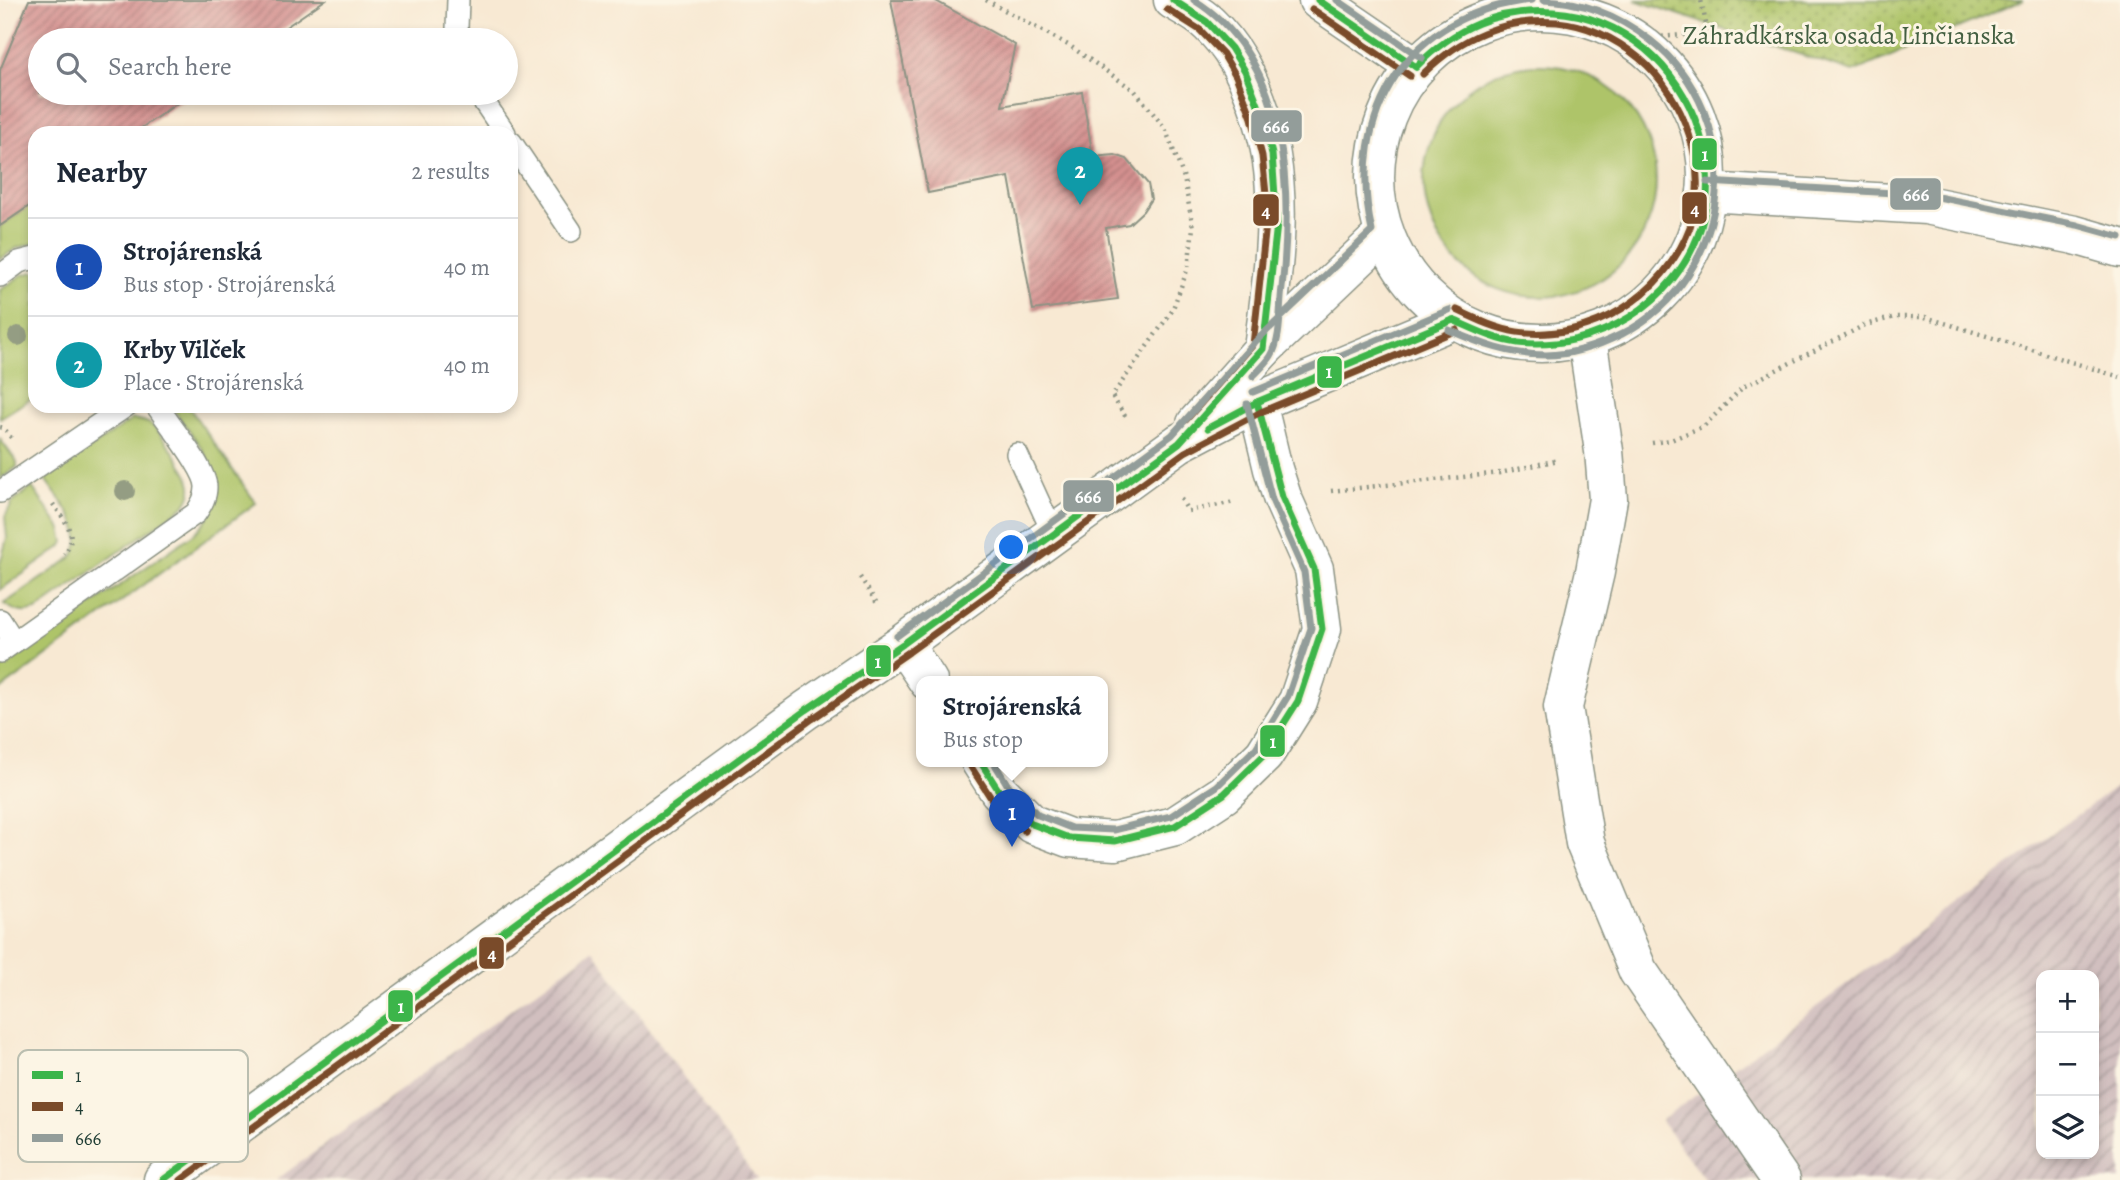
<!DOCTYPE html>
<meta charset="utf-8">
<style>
:root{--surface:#fff;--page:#f2f2f3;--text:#1f2937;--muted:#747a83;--line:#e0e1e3;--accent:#0b8043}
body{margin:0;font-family:Alegreya,serif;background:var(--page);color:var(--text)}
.controls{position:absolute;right:21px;bottom:21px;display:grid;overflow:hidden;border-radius:14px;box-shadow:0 4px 10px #0003}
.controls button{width:63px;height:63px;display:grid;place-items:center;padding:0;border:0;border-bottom:2px solid var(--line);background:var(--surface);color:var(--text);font:35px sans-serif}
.you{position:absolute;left:1012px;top:548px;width:24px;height:24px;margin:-18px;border:5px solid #fff;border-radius:50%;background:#1a73e8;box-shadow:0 0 0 10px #1a73e833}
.badge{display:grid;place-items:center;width:46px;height:46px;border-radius:50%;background:var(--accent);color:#fff;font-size:23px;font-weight:700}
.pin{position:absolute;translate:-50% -58px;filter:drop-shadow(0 2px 4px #0008)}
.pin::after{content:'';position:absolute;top:37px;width:24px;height:21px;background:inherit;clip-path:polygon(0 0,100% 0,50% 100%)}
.popup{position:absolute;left:916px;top:676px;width:192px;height:91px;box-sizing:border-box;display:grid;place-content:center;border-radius:14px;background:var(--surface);filter:drop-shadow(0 2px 5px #0005);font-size:23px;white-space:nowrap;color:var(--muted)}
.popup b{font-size:26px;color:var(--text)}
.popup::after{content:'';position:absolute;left:50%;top:100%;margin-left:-14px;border:14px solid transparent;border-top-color:var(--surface)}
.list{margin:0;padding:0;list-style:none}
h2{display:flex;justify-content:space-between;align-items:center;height:91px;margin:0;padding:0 28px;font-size:30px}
h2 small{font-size:23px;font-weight:400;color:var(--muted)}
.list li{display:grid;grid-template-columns:46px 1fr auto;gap:21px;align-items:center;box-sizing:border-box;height:98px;padding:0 28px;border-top:2px solid var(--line)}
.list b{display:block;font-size:26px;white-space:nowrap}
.list p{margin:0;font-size:23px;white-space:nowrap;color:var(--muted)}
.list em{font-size:23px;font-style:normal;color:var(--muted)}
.icon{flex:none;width:38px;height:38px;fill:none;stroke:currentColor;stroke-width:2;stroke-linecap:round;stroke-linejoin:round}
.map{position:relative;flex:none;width:2120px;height:1180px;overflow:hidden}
.search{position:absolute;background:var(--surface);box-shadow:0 4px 10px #0003;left:28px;top:28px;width:490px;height:77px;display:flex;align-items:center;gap:18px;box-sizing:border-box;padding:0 24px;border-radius:38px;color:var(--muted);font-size:26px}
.panel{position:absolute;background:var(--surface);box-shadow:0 4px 10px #0003;left:28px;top:126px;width:490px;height:287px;border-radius:21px}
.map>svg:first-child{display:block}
.industrial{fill:url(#industrial-furrows);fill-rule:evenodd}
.grass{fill:#aec469;stroke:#66804e;stroke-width:2}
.park{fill:url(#park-dots);stroke:#66804e;stroke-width:2}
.building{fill:url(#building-hatch)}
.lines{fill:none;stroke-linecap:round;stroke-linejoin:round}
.lane-casing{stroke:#8c9384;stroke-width:24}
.street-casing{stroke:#8c9384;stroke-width:41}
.primary-casing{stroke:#8c9384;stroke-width:41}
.path{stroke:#8c9384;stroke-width:4.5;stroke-dasharray:2 5;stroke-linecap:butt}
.lane{stroke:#fff;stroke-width:21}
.street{stroke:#fff;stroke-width:38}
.primary{stroke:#fff;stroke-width:38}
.bus-1-casing{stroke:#fcf5e5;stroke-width:12}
.bus-2-casing{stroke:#fcf5e5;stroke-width:12}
.bus-3-casing{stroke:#fcf5e5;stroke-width:12}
.bus-1{stroke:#3cb54a;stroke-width:7}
.bus-2{stroke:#7a4b2a;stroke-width:7}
.bus-3{stroke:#939d9a;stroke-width:7}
.tree{fill:#949d83}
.labels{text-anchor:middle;stroke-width:6;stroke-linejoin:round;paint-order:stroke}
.park-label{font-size:26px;fill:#435f41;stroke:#fcf5e5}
.key{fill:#fcf5e5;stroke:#babeb0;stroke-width:2}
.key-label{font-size:19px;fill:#1f3d34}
.line-badge{stroke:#fcf5e5;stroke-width:2.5}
.badge-label{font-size:19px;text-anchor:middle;font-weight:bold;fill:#fff}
</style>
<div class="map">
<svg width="2120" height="1180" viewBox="0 0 2120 1180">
<defs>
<pattern id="industrial-furrows" width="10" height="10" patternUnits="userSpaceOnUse" patternTransform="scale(1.75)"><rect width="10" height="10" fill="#d1bfbf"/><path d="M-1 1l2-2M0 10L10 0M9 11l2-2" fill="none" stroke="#a99c9c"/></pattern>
<pattern id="park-dots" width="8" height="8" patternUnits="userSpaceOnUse" patternTransform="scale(1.75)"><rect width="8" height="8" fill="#aec469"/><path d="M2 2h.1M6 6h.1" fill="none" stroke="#8da057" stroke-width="1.8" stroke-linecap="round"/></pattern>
<pattern id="building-hatch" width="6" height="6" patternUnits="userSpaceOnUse" patternTransform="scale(1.75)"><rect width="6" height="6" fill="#d4908f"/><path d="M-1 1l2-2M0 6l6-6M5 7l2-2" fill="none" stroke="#ab7776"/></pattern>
</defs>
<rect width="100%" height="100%" fill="#fcf5e5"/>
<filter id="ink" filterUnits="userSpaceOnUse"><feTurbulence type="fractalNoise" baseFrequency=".0143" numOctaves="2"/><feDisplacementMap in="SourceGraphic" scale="14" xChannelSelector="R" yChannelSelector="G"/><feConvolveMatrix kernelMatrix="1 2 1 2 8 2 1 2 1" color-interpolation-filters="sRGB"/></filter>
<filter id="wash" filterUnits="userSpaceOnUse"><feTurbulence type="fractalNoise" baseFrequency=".00686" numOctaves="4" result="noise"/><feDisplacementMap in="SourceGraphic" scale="28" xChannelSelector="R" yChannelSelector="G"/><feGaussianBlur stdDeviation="1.57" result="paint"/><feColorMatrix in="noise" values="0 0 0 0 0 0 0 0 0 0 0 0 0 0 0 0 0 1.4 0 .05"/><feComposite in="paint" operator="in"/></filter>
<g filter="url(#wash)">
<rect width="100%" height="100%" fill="#f8e9d3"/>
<g class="industrial">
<path d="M2120,784v396h-415l-44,-59zM2041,975h53v179h-53z"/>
<polygon points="593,950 757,1180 276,1180"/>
</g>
<g class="grass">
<circle cx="1540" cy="181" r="116"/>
<polygon points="35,202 35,243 17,248 0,259 0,226"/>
<polygon points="33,272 35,272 35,396 0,418 0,290 22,275"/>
<path d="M171,406h17l68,97 -256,187v-21l195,-136c48,-47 6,-84 -24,-127z"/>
<path d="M133,419c7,1 14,2 20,7 10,8 37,49 38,60 1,8 -3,14 -7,20l-146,103c-13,6 -22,3 -34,-5l67,-46c21,-27 -11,-56 -26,-79z"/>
<polygon points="0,439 17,462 17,467 0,479"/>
<polygon points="32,487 61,529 64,542 61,547 0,590 0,564 7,538 5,517 12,503"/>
</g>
<polygon class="park" points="1635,0 2024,0 1853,72"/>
<g id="blocks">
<g class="building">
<polygon points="29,0 325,0 267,40 40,40 40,93 192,93 134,133 35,133 35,202 0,226 0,70"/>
<polygon points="891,0 934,0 1015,45 1002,106 1082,92 1093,157 1115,155 1127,159 1148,184 1151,199 1143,211 1129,224 1106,228 1118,299 1033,310 1009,177 928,193"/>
</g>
</g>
</g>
<g filter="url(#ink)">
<use href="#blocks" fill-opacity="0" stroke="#8c9384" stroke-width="2"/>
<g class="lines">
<defs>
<g id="lane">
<polyline points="458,0 457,28 460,40"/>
<polyline points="478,93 505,133"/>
<polyline points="511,142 571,231"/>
<polyline points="0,276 19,262 35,258"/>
<polyline points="1017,454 1053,533"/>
<polyline points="0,492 126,406"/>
<polyline points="0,620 14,642"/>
<path d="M0,652l196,-139c5,-8 10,-15 10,-26 0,-18 -38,-64 -49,-81"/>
</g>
<g id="street">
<path d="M1173,0c12,7 26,14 36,24 23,22 36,47 47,76 32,84 18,162 7,249"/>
<polyline points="1587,338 1604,451 1608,499 1595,572 1563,707 1585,843 1638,971 1781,1180"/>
<polyline points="1196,424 1263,349 1384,234"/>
<polyline points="903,644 928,681"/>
<polyline points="980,761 999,791 1032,824 1069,838 1115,841 1175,826 1224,794 1264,755 1298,701 1322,629 1314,569 1282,497 1273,469 1257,402"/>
<polyline points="163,1180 806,710 903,644 1179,443 1257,402 1453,320"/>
</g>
<g id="primary">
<polyline points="1318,0 1416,67"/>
<circle cx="1541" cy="177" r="166"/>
<polyline points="1706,192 1926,205 2075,235 2120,248"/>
</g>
</defs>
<use href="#lane" class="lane-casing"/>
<use href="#street" class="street-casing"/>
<use href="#primary" class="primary-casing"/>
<g class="path">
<polyline points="986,0 1070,46 1135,91 1165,128 1184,178 1193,228 1188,268 1172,311 1112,396 1127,419"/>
<polyline points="1634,39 1708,33 1701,0"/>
<polyline points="0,427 4,428 12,439"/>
<polyline points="1652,443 1671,440 1704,426 1743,387 1865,325 1895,317 1925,317 2120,377"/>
<polyline points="1331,491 1500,473 1558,460"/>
<polyline points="1181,499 1188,511 1235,502"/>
<path d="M53,504c11,16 27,32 11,50"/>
<polyline points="860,577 878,605"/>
</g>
<use href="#lane" class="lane"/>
<use href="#street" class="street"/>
<use href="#primary" class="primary"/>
<defs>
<g id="bus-1">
<polyline points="1318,0 1416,67"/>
<path d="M1416,67c38,-39 82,-59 138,-55 34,2 65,16 91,37 50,42 75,115 56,178 -24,76 -105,125 -183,116 -23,-3 -44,-14 -65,-23"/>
<polyline points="1208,428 1257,402 1453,320"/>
<polyline points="980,761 999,791 1032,824 1069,838 1115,841 1175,826 1224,794 1264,755 1298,701 1322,629 1314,569 1282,497 1257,402"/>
<polyline points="163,1180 806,710 903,644 1179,443 1263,349 1277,224 1272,154 1262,115 1245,71 1231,48 1207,22 1173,0"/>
</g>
<g id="bus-2">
<polyline points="1167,9 1200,30 1223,54 1236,76 1252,118 1262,156 1266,194 1266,224 1253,345 1186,420"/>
<polyline points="1312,9 1410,76"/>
<path d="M1423,74c38,-37 80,-56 134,-52 31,3 59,17 82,36 45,37 72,112 51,169 -26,69 -99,115 -173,105 -21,-3 -41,-13 -60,-22"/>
<polyline points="971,767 991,798 1025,831"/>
<polyline points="181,1180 812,719 909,652 1185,452 1261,412 1457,330"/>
</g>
<g id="bus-3">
<path d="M1194,0c94,58 99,190 88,288 -3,20 0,50 -11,68 -5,8 -12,14 -18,20"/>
<polyline points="1337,0 1422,58"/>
<polyline points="1707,182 1928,195 2077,225 2120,237"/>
<path d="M1449,330c32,14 61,25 97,25 26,0 52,-9 76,-21 113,-58 128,-216 28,-294 -31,-24 -68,-39 -107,-40"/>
<polyline points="1253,392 1449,310"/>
<path d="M897,636l275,-201 84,-94 116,-110c-27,-118 37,-219 160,-231"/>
<polyline points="993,761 1007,784 1038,815 1071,828 1114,830 1171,816 1217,786 1256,748 1288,696 1311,628 1304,572 1272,500 1247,404"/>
</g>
</defs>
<use href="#bus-1" class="bus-1-casing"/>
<use href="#bus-2" class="bus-2-casing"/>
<use href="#bus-3" class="bus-3-casing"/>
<use href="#bus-1" class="bus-1"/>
<use href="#bus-2" class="bus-2"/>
<use href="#bus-3" class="bus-3"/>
</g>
<g class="tree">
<circle cx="18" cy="336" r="10"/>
<circle cx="125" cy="491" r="10"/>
</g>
</g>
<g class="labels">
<g class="park-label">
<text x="1849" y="44">Záhradkárska osada Linčianska</text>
</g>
</g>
<rect x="18" y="1050" width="230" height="112" rx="10" class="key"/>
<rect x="32" y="1071" width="31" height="8" fill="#3cb54a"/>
<rect x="32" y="1102" width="31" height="9" fill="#7a4b2a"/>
<rect x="32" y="1134" width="31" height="8" fill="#939d9a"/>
<g class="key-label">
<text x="75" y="1082">1</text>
<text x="75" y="1113">4</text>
<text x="75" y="1145">666</text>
</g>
<g class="line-badge">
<rect x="1250" y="109" width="53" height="34" rx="7" fill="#939d9a"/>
<rect x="1691" y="137" width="27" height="34" rx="7" fill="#3cb54a"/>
<rect x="1889" y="177" width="53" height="34" rx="7" fill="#939d9a"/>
<rect x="1681" y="191" width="27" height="34" rx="7" fill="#7a4b2a"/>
<rect x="1252" y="193" width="28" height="34" rx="7" fill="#7a4b2a"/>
<rect x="1316" y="355" width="27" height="34" rx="7" fill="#3cb54a"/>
<rect x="1062" y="479" width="53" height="34" rx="7" fill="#939d9a"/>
<rect x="865" y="644" width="27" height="34" rx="7" fill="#3cb54a"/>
<rect x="1259" y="724" width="27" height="34" rx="7" fill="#3cb54a"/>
<rect x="478" y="936" width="27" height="34" rx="7" fill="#7a4b2a"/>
<rect x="387" y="989" width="27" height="34" rx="7" fill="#3cb54a"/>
</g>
<g class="badge-label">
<text x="1276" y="133">666</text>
<text x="1705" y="161">1</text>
<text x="1916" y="201">666</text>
<text x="1695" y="215">4</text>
<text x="1266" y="217">4</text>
<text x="1329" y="378">1</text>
<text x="1088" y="503">666</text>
<text x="878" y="668">1</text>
<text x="1273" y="748">1</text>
<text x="492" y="960">4</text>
<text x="401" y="1013">1</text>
</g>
</svg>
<div class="controls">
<button>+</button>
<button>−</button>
<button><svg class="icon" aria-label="layers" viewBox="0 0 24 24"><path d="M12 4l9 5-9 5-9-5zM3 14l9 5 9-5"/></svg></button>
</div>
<div class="you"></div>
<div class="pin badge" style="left:1012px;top:847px;background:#1a4fb4">1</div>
<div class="popup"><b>Strojárenská</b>Bus stop</div>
<div class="pin badge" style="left:1080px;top:205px;background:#0f9aa8">2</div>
<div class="search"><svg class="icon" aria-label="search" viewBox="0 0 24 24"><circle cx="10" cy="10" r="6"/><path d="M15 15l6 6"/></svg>Search here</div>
<section class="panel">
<h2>Nearby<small>2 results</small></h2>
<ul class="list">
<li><span class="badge" style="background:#1a4fb4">1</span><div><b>Strojárenská</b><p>Bus stop · Strojárenská</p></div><em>40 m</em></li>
<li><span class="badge" style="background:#0f9aa8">2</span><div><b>Krby Vilček</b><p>Place · Strojárenská</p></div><em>40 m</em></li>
</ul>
</section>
</div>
